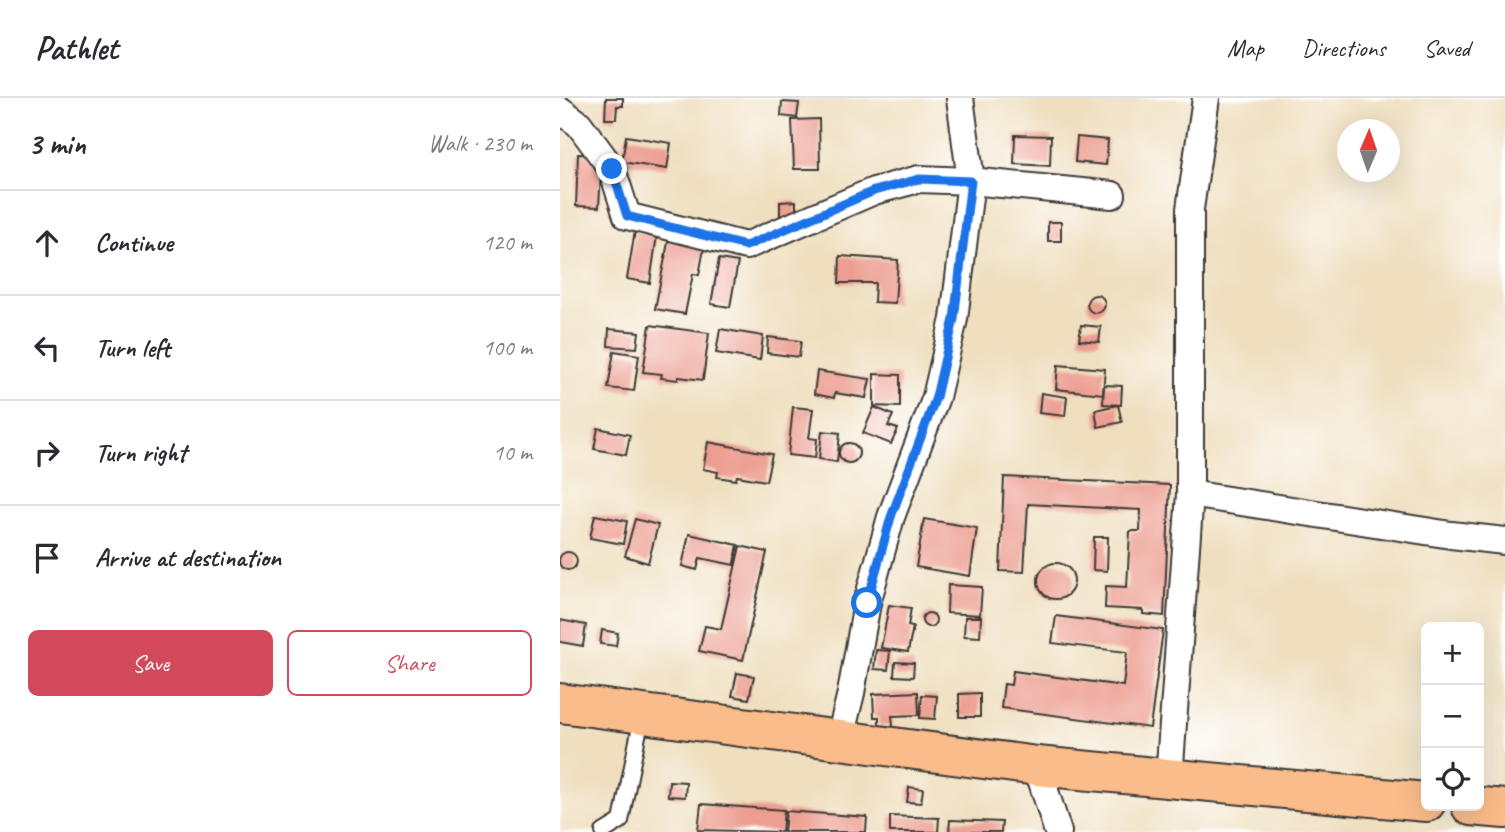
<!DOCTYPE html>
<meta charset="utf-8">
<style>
:root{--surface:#fff;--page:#f2f2f3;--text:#2b2b33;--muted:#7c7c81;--line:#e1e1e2;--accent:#d1495b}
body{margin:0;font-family:Caveat,sans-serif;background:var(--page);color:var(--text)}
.controls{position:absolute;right:21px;bottom:21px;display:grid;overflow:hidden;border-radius:10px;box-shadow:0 7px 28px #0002}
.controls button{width:63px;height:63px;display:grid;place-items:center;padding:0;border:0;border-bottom:2px solid var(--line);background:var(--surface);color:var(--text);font:35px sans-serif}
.compass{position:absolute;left:777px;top:21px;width:63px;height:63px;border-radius:50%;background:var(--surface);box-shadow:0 7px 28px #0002;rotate:2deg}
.stop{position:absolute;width:21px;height:21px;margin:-16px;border:5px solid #1a73e8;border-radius:50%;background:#fff}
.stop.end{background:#1a73e8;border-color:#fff;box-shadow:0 2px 7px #0008}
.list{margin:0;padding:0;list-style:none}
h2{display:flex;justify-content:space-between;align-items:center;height:91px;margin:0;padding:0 28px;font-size:30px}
h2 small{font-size:23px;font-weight:400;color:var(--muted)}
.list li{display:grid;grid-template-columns:46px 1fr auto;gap:21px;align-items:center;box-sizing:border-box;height:105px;padding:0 28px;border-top:2px solid var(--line)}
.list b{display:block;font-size:26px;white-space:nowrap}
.list em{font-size:23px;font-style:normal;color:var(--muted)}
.actions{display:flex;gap:14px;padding:21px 28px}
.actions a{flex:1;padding:16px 0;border:2px solid var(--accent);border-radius:10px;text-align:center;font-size:24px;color:var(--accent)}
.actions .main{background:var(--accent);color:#fff}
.icon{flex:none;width:38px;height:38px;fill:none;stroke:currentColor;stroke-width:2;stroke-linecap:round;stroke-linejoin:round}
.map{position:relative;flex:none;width:945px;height:734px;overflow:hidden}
header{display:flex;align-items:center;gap:42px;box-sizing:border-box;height:98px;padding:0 35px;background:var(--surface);border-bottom:2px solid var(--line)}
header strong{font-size:33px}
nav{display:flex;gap:38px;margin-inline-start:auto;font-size:24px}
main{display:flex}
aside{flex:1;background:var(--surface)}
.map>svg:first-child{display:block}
.building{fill:#ed9e91}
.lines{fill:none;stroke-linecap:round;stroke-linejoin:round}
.service-casing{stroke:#3c3934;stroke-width:18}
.minor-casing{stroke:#3c3934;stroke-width:30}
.trunk-casing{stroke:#3c3934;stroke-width:42}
.service{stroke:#fff;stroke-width:14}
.minor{stroke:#fff;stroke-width:26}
.trunk{stroke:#fabc8b;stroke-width:38}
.route{stroke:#1a73e8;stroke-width:9}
</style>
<header>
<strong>Pathlet</strong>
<nav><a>Map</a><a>Directions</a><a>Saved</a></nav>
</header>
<main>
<aside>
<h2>3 min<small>Walk · 230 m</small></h2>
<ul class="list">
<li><svg class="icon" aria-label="ahead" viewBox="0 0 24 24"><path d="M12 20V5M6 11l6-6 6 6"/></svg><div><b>Continue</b></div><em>120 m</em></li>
<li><svg class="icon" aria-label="left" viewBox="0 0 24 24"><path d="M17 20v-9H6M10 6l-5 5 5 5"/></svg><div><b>Turn left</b></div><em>100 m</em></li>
<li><svg class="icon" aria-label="right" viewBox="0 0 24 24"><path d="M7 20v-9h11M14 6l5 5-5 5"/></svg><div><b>Turn right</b></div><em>10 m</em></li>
<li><svg class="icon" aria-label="arrive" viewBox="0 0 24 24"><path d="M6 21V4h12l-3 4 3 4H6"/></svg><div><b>Arrive at destination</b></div></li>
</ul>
<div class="actions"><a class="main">Save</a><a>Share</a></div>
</aside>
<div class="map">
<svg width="945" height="734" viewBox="0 0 945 734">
<rect width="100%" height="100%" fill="#fff"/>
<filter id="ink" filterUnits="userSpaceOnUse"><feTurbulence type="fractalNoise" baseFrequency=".0143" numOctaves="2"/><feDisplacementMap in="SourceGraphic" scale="14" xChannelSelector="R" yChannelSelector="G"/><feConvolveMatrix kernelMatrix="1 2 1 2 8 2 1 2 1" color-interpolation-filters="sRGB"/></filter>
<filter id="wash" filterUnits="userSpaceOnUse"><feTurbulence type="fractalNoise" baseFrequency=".00686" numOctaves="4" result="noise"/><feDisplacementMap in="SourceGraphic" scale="28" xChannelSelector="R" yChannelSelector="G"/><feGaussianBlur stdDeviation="1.57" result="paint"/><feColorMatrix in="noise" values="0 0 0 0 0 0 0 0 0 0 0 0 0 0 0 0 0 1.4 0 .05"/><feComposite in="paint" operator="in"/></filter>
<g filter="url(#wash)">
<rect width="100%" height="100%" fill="#efdfbf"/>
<g id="blocks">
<g class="building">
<polygon points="46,0 63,0 63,8 57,8 56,21 45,21"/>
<polygon points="222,4 239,5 237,20 221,18"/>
<polygon points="259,21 260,71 234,71 232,22"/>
<polygon points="455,37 491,38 490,68 454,66"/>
<polygon points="66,38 111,45 107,71 62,64"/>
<polygon points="517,39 548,42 546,67 515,64"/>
<polygon points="18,56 42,57 39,109 16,108"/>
<polygon points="236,103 236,122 220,122 220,104"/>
<rect x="488" y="124" width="13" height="19"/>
<polygon points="75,133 97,137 90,185 67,181"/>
<polygon points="109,139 145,145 139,177 133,176 125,216 95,211"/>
<polygon points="280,158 338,162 335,205 314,204 315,185 279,185"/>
<polygon points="159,161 178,164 170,209 151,206"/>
<circle cx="536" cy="206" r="9"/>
<polygon points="90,227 149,235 143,282 118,279 118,282 101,280 102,276 83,274"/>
<polygon points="521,227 541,229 539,244 519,242"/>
<polygon points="49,231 79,234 77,250 48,248"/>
<polygon points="160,231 203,238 200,262 156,255"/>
<polygon points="208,239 241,243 239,259 207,255"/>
<polygon points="54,253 79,257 74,293 48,290"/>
<polygon points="498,267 545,271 543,296 496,291"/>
<polygon points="257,273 310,281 306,300 275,295 274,300 254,296"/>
<polygon points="314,276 340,277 340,309 314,308"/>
<polygon points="544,287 562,288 561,307 543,306"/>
<polygon points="481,295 507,299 505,318 479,315"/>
<polygon points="558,307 562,324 538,329 535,312"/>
<polygon points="233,309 253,311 249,340 257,341 255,360 228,357"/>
<polygon points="314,309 333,317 328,328 338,331 331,346 303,335"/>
<polygon points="38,330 70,337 66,357 34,351"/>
<polygon points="262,333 280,335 277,364 259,361"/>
<polygon points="148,344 212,356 206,383 177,378 176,382 157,379 158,374 143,371"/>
<circle cx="289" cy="355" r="10"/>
<polygon points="444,379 610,387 604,518 583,516 583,512 545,510 546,488 567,489 570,433 580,433 581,412 468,406 464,474 440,473"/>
<polygon points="35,417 67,423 63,446 30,440"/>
<polygon points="75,421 98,427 88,465 65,458"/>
<polygon points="364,421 417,430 410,478 356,469"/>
<polygon points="129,436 178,447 174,467 140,460 137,472 122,468"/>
<polygon points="534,439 548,439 547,473 533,472"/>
<polygon points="180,448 207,454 183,562 139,553 145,528 161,531"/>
<circle cx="8" cy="463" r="9"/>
<circle cx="496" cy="483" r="18"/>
<polygon points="388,487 422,489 420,517 387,515"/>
<polygon points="329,507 351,510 348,528 353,529 348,554 321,550"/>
<circle cx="369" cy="522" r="7"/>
<polygon points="496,518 603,532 590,630 441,610 444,586 451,587 453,573 563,588 567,554 492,545"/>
<polygon points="405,519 421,519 420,539 404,538"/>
<polygon points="0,522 26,527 23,548 0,544"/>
<polygon points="42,532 58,535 56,548 40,546"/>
<polygon points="316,552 330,553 328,572 314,571"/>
<polygon points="335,564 354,565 353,579 334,578"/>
<polygon points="177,575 194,578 189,601 172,598"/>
<polygon points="358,594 359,617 332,618 333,628 319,628 319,619 314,619 313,596"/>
<polygon points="420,595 420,619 399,619 399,596"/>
<polygon points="362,597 377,598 375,621 360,620"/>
<polygon points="109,683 126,684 125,699 108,698"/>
<polygon points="349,689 363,691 361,705 347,704"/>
<polygon points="141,706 224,712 222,734 138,732"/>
<polygon points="226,713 307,719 306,734 224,734"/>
<polygon points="330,718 379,720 378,734 330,734"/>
<polygon points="390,722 442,724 441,734 389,734"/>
</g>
</g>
</g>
<g filter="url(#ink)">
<use href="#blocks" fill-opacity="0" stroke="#3c3934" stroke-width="2"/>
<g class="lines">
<defs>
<polyline id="service" points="43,734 61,723 82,618"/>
<g id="minor">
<polyline points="0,12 19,26 52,71 67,118 186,148 314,93 359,81 411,83 552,97"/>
<polyline points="630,396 891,437 945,443"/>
<polyline points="280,640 291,595 307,505 331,419 376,299 394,221 411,83 400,0"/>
<polyline points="477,668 498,734"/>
<polyline points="609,680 630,396 630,111 646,0"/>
</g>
<g id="trunk">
<polyline points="0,605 477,668 866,704"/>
<polyline points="911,708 945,711"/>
</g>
</defs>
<use href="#service" class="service-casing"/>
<use href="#minor" class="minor-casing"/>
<use href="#trunk" class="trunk-casing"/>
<use href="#service" class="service"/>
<use href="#minor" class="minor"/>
<use href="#trunk" class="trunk"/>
</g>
</g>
<g class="lines" filter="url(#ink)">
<polyline class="route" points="52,71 67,118 186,148 314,93 359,81 411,83 394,221 376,299 331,419 307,505"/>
</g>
</svg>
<div class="controls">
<button>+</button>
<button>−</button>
<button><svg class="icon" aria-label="locate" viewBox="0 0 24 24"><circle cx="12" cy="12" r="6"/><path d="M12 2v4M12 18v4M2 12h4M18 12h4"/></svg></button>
</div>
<svg class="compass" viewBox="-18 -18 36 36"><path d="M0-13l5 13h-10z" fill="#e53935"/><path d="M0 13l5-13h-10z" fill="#7c7c81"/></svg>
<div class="stop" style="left:307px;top:505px"></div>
<div class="stop end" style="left:52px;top:71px"></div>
</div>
</main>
